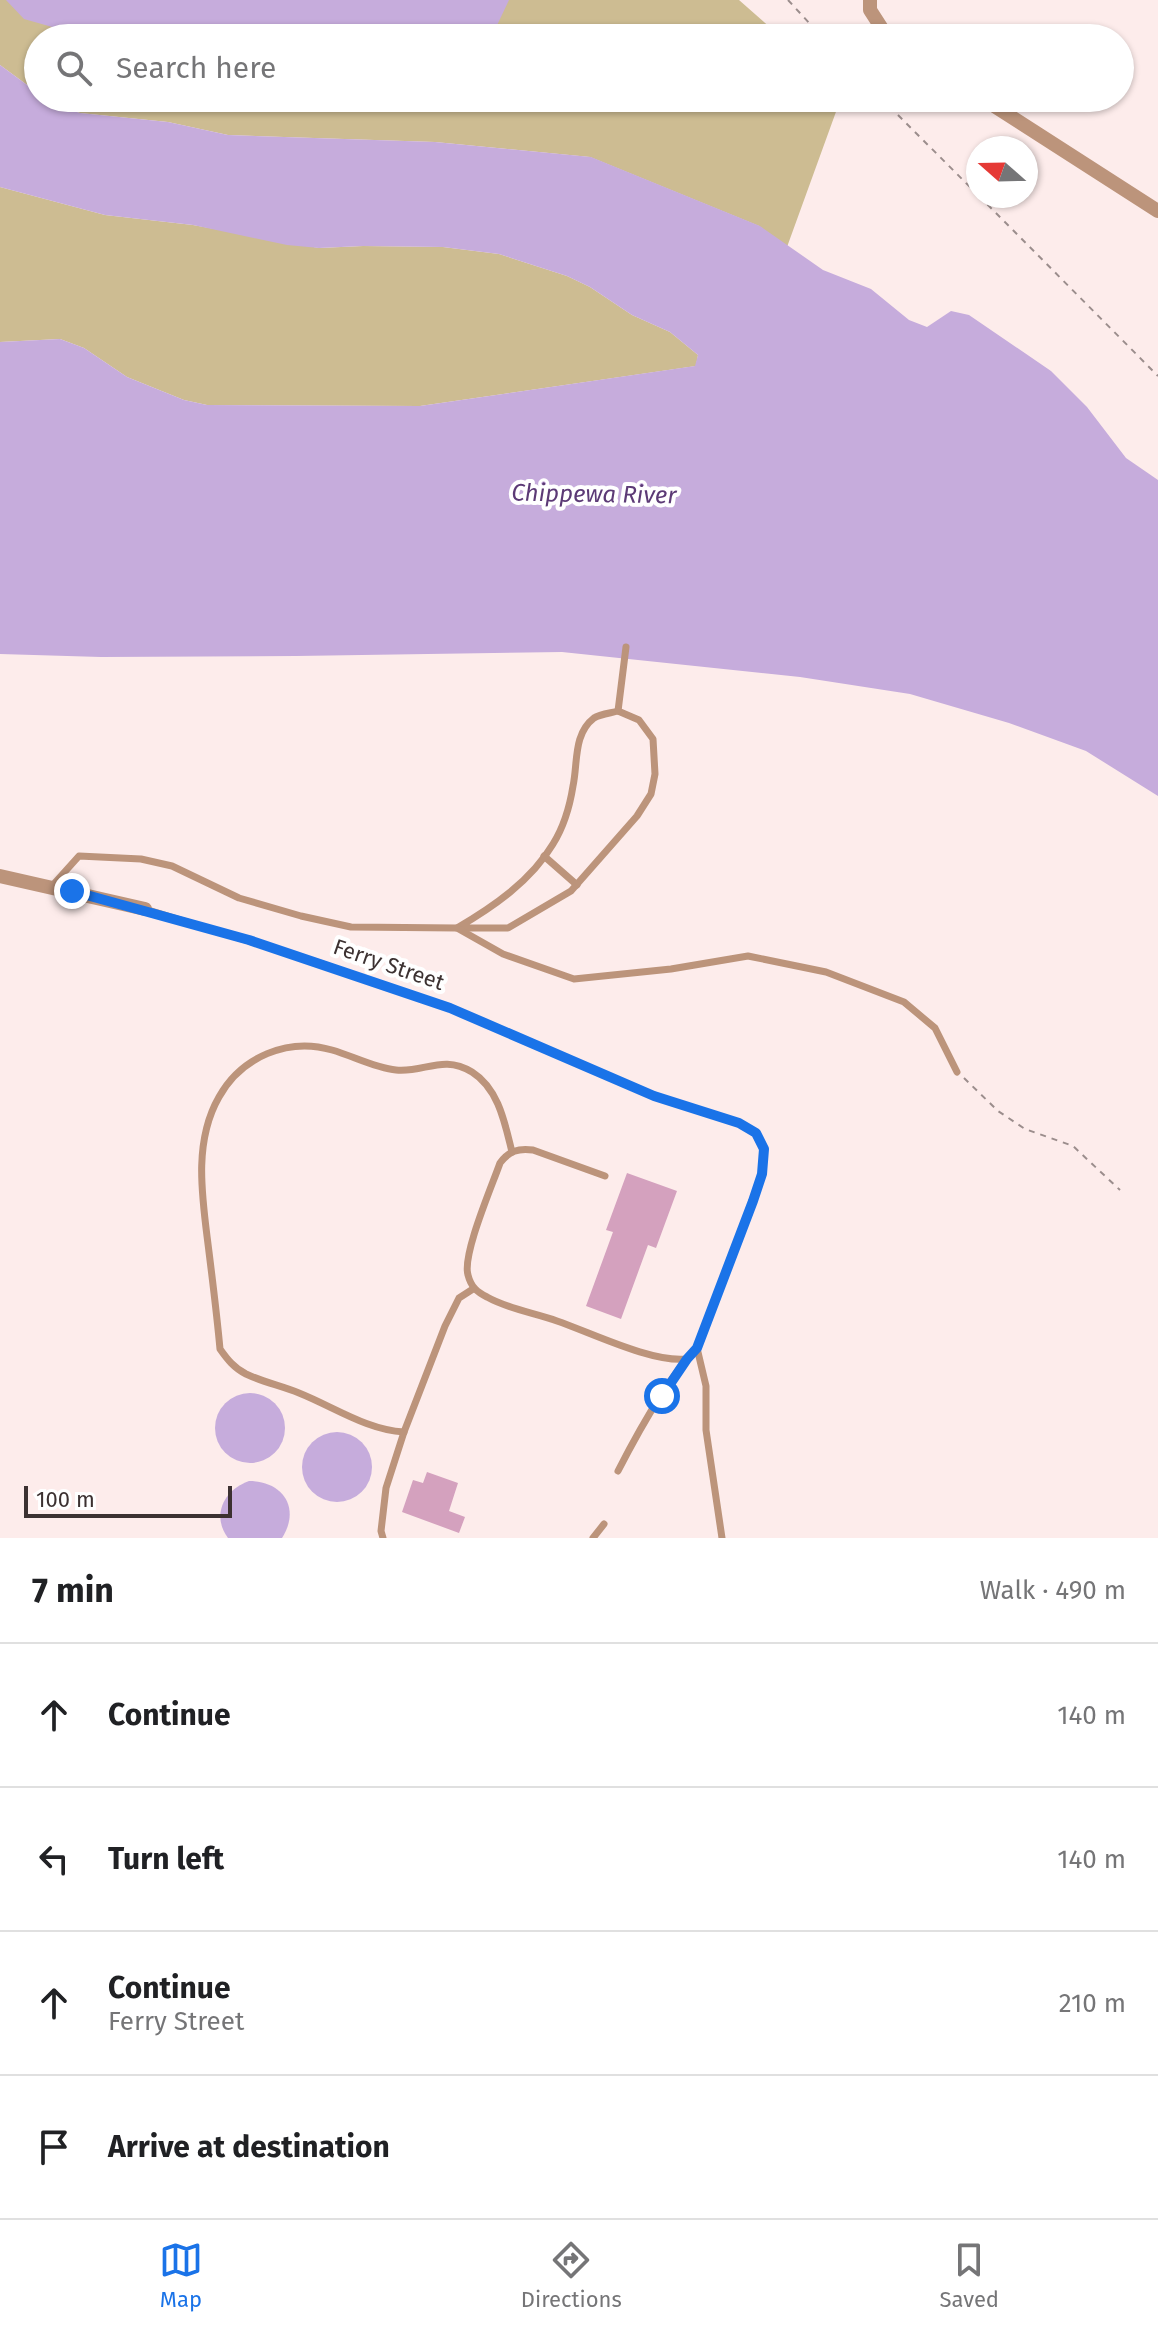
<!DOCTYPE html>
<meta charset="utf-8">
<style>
:root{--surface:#fff;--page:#f2f2f2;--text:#202124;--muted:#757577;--line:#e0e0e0;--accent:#1a73e8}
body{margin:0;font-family:"Fira Sans",sans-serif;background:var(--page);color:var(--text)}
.compass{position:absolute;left:966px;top:136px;width:72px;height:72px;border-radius:50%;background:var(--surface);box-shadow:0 2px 6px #0004;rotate:290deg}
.scale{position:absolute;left:24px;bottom:20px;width:208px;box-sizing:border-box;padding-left:8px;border:4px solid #3c3131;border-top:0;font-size:22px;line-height:28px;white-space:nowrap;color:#3c3131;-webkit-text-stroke:6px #fff;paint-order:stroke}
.stop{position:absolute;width:24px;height:24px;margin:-18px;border:6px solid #1a73e8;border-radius:50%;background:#fff}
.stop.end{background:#1a73e8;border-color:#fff;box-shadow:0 2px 8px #0008}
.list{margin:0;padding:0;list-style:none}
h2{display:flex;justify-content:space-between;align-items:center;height:104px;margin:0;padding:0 32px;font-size:34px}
h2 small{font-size:26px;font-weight:400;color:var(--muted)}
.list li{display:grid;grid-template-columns:52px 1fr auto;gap:24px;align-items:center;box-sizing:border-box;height:144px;padding:0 32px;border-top:2px solid var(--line)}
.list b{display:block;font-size:30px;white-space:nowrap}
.list p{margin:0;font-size:26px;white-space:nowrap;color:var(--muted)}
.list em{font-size:26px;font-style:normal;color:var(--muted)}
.icon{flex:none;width:44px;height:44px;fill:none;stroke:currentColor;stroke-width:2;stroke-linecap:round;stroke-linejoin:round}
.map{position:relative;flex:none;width:1158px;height:1538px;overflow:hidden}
.search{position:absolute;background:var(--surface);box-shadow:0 2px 6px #0004;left:24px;right:24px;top:24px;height:88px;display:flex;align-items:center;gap:20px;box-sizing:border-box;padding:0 28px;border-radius:44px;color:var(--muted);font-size:30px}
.sheet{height:680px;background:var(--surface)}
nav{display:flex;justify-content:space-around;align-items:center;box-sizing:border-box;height:112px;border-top:2px solid var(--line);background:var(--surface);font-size:22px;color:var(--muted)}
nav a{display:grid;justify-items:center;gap:4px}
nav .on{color:var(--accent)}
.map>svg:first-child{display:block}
.green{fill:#cdbc92}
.water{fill:#c6acdc}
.building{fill:#d4a1be}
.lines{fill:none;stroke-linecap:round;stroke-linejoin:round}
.path{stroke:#9b8d8c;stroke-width:2;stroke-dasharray:6 6;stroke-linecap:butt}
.lane{stroke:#bc947b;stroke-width:7}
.street{stroke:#bc947b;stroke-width:14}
.route{stroke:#1a73e8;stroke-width:10}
.labels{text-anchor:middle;stroke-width:8;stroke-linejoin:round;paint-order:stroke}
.street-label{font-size:22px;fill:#3c3131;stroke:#fff}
.water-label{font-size:24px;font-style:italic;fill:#5c3a76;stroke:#fff}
</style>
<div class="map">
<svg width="1158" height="1538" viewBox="0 0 1158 1538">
<rect width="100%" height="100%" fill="#fdeceb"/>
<g class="green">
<polygon points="0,0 739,0 782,38 38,38 38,93 0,65"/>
<polygon points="45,98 841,98 787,247 759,226 590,157 435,142 228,135 168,122 80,113 51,103"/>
<polygon points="0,187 105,215 193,225 319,248 363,246 443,247 499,254 567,276 590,287 632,315 670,332 698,355 696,366 420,406 207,405 184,400 127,377 84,348 60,339 0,342"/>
</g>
<g class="water">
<polygon points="6,0 509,0 491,38 91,38 24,19"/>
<polygon points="0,65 38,93 38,98 45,98 51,103 80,113 168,122 228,135 435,142 591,157 760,226 823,270 871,289 909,320 927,327 951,311 969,315 1051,371 1087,407 1126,458 1158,480 1158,796 1086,751 1009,723 910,694 800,677 562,652 296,656 101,657 0,654 0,342 60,339 84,348 127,377 184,400 207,405 420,406 695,366 698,355 670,332 632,315 590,287 567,276 499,254 443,247 363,246 319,248 287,245 193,225 105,215 0,187"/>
<circle cx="250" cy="1428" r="35"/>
<circle cx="337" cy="1467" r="35"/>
<path d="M249,1481c34,0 52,27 33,57h-54c-17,-23 -4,-48 21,-57z"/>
</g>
<g class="building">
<polygon points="627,1173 677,1191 656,1248 648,1245 621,1319 586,1306 613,1232 606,1230"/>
<polygon points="427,1472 458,1483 449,1511 465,1517 459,1533 402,1512 413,1480 423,1483"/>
</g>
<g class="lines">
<g class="path">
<polyline points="788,0 823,38"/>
<polyline points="881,98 977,194"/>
<polyline points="979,196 1158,376"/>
<polyline points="964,1078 998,1111 1025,1129 1073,1146 1120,1190"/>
</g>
<g class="lane">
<path d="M618,711l21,9 14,19 2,35 -4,20 -14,22 -66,75 -63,37h-51c36,-21 74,-47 96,-84 10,-16 17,-39 20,-58 5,-23 0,-52 21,-68 6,-4 17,-5 24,-7z"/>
<polyline points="618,711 626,647"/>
<polyline points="544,856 577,885"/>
<polyline points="52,886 79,856 141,859 172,866 239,898 301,916 351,927 457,928 503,954 574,979 671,969 748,956 826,972 904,1002 935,1028 957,1072"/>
<polyline points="145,909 320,963 450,1008 654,1096 739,1123 756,1133 764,1149 762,1174 753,1201 697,1348 706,1386 706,1430 722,1538"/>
<path d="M605,1176l-72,-26c-15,-2 -24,1 -33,13 -8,23 -38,92 -32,112 3,12 9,17 19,22 21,12 48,16 70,24 35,12 95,42 130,38"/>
<path d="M404,1432c-37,-2 -70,-25 -105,-39 -17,-7 -36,-11 -53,-19 -12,-6 -19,-15 -26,-25 -3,-33 -7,-65 -11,-97 -6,-50 -17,-108 10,-155 22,-40 69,-60 113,-47 21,6 43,18 64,20 28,3 47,-16 76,2 27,17 33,52 40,80"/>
<path d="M618,1471c20,-39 49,-92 79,-123"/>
<polyline points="383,1538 381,1531 386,1488 404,1432 445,1326 459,1298 473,1289"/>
<polyline points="593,1538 604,1524"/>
</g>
<g class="street">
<polyline points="870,0 870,10 888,38"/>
<polyline points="982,98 1158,211"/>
<polyline points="0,876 145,909"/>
</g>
</g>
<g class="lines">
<polyline class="route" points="72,891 249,940 450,1008 654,1096 739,1123 756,1133 764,1149 762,1174 753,1201 697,1348 687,1359 662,1396"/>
</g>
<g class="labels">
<g class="street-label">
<text transform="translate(389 964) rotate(19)" y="8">Ferry Street</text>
</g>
<g class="water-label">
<text transform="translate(594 494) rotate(1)" y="8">Chippewa River</text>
</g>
</g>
</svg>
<svg class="compass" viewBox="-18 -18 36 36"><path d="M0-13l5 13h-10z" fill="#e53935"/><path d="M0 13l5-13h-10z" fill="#757577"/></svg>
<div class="scale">100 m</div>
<div class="stop" style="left:662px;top:1396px"></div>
<div class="stop end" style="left:72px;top:891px"></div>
<div class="search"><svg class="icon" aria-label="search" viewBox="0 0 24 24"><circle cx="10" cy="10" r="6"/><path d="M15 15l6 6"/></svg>Search here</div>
</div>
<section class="sheet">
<h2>7 min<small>Walk · 490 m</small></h2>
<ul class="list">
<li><svg class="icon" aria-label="ahead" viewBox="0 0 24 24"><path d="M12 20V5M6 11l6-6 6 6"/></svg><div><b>Continue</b></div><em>140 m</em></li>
<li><svg class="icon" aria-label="left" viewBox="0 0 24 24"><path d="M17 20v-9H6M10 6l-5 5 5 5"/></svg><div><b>Turn left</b></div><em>140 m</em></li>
<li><svg class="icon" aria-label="ahead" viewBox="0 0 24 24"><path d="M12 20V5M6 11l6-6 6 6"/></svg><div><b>Continue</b><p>Ferry Street</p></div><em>210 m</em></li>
<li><svg class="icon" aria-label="arrive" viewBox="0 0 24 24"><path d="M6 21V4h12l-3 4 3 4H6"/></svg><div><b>Arrive at destination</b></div></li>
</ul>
</section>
<nav>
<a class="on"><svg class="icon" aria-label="map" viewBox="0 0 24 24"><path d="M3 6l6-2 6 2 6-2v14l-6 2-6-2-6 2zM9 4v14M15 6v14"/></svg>Map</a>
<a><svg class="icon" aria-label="directions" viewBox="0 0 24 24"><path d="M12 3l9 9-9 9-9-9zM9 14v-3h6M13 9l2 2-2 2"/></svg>Directions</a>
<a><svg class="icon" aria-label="saved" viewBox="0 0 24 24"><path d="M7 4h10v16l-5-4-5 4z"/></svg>Saved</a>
</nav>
